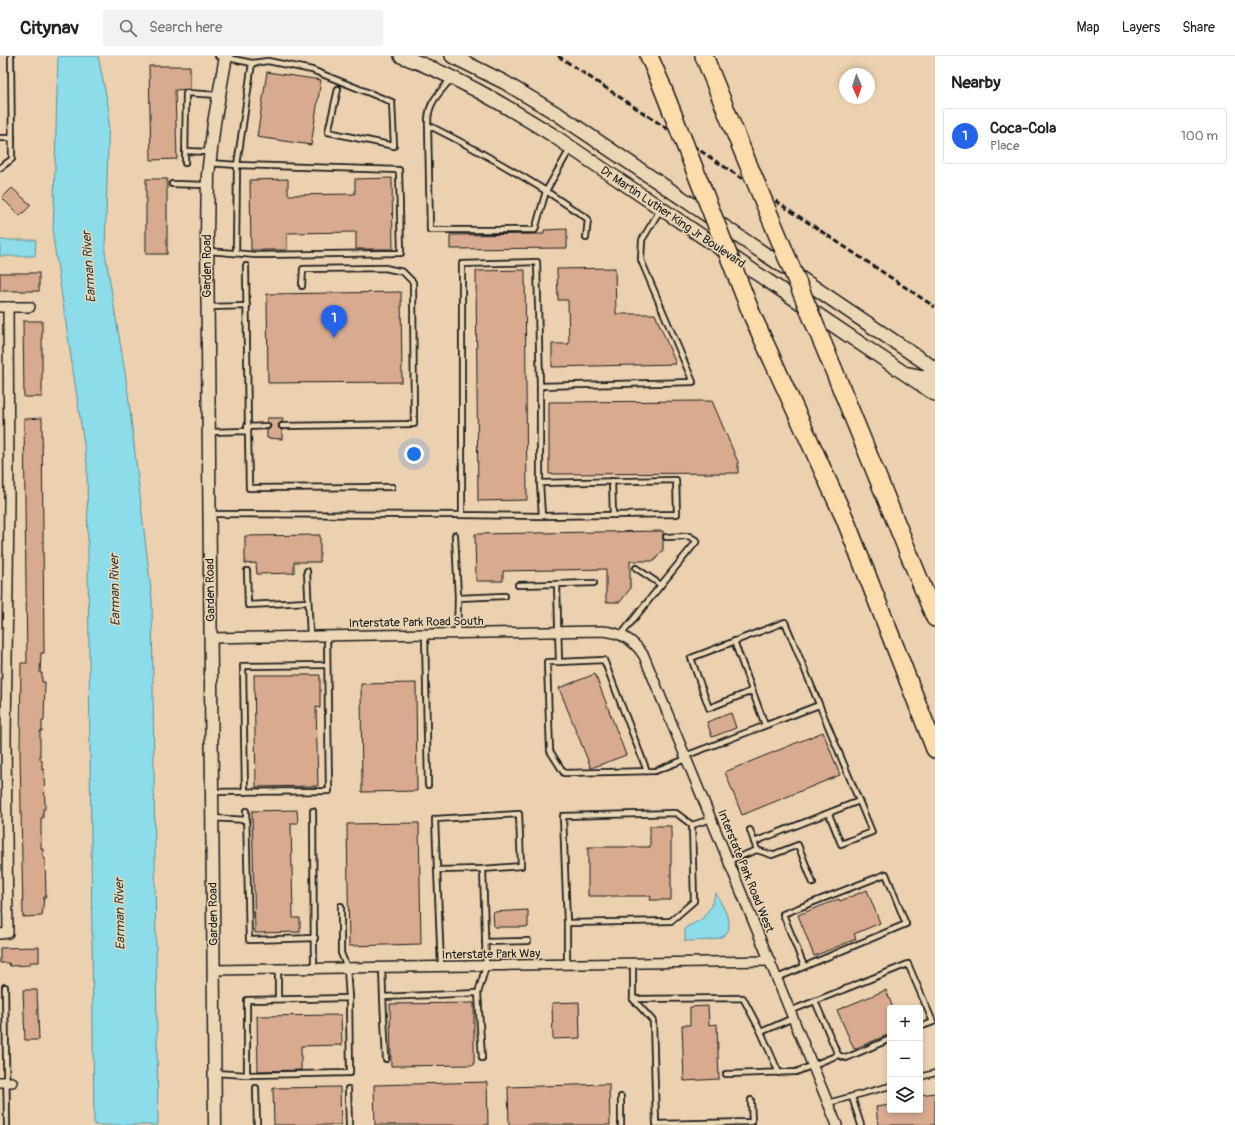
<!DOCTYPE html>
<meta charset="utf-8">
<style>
:root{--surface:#fff;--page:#f2f2f2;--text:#222;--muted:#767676;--line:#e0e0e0;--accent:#2563eb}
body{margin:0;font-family:Pangolin,sans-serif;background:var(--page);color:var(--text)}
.controls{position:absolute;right:12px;bottom:12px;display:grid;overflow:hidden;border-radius:4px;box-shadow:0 2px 6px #0003}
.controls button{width:36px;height:36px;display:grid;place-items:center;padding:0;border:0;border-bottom:1px solid var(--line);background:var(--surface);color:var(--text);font:20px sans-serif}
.compass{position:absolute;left:839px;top:12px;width:36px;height:36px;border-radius:50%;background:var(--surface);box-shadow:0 2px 6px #0003;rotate:177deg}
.you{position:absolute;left:414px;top:398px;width:14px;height:14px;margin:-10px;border:3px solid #fff;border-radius:50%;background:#1a73e8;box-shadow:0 0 0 6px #1a73e833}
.badge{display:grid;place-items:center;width:26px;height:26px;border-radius:50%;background:var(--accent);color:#fff;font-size:13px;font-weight:700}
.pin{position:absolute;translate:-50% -33px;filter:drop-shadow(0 1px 2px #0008)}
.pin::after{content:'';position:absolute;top:21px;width:14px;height:12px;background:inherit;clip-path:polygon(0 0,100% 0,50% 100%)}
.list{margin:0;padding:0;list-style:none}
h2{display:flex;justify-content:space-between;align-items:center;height:52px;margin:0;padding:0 16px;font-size:17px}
h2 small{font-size:13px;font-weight:400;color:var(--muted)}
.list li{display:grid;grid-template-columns:26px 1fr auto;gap:12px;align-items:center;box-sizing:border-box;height:56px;margin:0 8px 8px;padding:0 8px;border:1px solid var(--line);border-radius:4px}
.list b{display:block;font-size:15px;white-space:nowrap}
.list p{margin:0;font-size:13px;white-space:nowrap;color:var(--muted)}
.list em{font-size:13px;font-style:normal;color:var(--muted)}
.icon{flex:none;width:22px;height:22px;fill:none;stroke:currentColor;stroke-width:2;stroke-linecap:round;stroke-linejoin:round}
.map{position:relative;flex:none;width:935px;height:1069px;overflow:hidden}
header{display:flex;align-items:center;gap:24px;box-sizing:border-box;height:56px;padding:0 20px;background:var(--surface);border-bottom:1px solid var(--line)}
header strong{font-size:19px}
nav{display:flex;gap:22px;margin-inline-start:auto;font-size:14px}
.search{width:280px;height:36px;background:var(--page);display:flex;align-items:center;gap:10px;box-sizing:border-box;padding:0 14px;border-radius:4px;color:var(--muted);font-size:15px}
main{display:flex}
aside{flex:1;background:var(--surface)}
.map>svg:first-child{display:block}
.water{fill:#8ddcea;stroke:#608f98}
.building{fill:#d8ab91;stroke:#1c1c1c}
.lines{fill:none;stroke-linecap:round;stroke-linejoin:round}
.service-casing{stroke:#1c1c1c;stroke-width:8}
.minor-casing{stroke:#1c1c1c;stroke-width:12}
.tertiary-casing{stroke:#1c1c1c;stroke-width:15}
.secondary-casing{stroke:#1c1c1c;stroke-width:16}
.motorway-casing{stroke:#1c1c1c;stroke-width:20}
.service{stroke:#ebd7b5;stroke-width:4.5}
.minor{stroke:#ebd7b5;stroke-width:9}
.tertiary{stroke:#ebd7b5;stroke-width:12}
.secondary{stroke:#ebd7b5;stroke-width:13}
.motorway{stroke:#fddcac;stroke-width:17}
.rail{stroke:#1c1c1c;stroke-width:3;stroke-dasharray:6 3;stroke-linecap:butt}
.motorway-bridge-casing{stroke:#1c1c1c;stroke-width:20;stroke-linecap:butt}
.motorway-bridge{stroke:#fddcac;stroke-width:17}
.labels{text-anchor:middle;stroke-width:3;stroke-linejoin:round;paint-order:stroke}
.street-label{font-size:12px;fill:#1c1c1c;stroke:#ebd7b5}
.water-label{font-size:13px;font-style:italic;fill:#334245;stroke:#ebd7b5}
</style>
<header>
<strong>Citynav</strong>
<div class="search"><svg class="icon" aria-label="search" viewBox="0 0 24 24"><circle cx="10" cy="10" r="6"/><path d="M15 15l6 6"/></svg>Search here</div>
<nav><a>Map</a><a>Layers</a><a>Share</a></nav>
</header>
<main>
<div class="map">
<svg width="935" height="1069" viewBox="0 0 935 1069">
<rect width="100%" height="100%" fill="#ebd1b0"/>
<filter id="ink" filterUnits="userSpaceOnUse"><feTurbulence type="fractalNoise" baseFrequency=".025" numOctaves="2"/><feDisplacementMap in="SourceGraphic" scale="8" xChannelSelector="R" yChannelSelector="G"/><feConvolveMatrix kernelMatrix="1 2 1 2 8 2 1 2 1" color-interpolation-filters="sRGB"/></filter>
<g filter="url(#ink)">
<g class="water">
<polygon points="58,0 98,0 109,54 105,196 127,329 152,543 158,1069 94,1069 87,408 53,181"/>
<polygon points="0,184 36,184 35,200 0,200"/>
<path d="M716,837c4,8 12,22 13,30 3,21 -31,17 -44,18v-13l17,-9 8,-11z"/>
</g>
<g class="building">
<polygon points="149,10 190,10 190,33 175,34 177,103 151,104"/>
<polygon points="267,16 321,24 311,89 257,81"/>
<polygon points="392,122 393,193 356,193 356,176 287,177 287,194 251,194 250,124 288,123 288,139 355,138 355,123"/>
<rect x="146" y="123" width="21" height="75"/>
<polygon points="12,132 31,149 20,160 2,142"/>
<polygon points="567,173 567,192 450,193 450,179 544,178 544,174"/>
<polygon points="615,212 616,258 655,258 676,308 552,311 552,288 569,288 568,244 558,244 557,213"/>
<polygon points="525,214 527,444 478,445 476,215"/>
<rect x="0" y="217" width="39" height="18"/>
<polygon points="401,236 402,326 268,327 267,238"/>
<polygon points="23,265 42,265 42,341 24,341"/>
<polygon points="712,345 738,406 738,417 549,418 549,346"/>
<polygon points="42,362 44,597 41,597 40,617 42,617 42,626 45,626 44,665 42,665 42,675 40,675 40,704 42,704 42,714 44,713 45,753 43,753 43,762 41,762 41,793 43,793 43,802 45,802 46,841 44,841 42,860 23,861 20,695 21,607 27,607 24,363"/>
<polygon points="267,362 283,362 282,366 280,367 278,370 279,372 282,374 282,383 267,382 267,374 269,373 271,370 270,368 267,366"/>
<polygon points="663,475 663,494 654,505 630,505 630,533 620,546 606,546 606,513 503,515 503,525 476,525 475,478"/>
<polygon points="320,479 320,506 294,506 294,517 257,518 256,507 245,508 245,480"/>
<polygon points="595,618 626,699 591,712 559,632"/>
<polygon points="254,619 320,619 320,652 316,651 318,730 256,731"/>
<polygon points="416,627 417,735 362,736 361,628"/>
<polygon points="731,657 736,672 712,681 707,666"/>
<polygon points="823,676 840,719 742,759 725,716"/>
<polygon points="297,754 298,767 291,767 293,862 300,862 300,876 255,877 252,755"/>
<polygon points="419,767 421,888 349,890 347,768"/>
<polygon points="650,770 671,770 671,844 650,844 651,840 588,840 588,791 650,791"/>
<polygon points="867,834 880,867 854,878 856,883 814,900 798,859 839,843 840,845"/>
<polygon points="528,854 528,871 494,871 493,856"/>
<polygon points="39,891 39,906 30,906 30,909 10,910 9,907 0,907 0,892"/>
<polygon points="23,934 37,934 39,984 25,984"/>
<polygon points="886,934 893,952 890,952 890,978 854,993 837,954"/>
<polygon points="579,946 580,982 553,983 552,947"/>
<polygon points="474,947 474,1009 391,1010 390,948"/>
<polygon points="708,950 709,969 717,968 719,1023 684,1025 682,969 690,969 690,951"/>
<polygon points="341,959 342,989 301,990 301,1014 258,1015 257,960"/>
<polygon points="487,1026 488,1069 375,1069 374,1029"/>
<polygon points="609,1028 610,1069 509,1069 508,1031"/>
<polygon points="340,1031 341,1069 274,1069 273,1032"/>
<polygon points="935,1037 935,1069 878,1069 876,1051 890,1049 890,1054 920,1054 920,1039"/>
</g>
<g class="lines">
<defs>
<g id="service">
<polyline points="252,7 268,5 312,14 392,46 394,90 328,76 338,33"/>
<path d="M428,69c40,20 80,42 118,66l-11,39h-105z"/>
<path d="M428,69c-1,-22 10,-30 22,-45"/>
<polyline points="0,82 12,82"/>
<polyline points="570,93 546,135 588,163 586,182"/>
<polyline points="185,95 209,96"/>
<polyline points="185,107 186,37 219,39"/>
<polyline points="209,107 237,109 252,7 218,0"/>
<polyline points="0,112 12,103 11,0"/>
<polyline points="172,128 207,129"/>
<polyline points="209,195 256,199 401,197 399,114 237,109 236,197"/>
<polyline points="246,210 248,375"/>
<polyline points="208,251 247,250"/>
<polyline points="540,330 540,427 676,424 677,458 542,460 462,459 462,208 537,206 540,330 693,326 641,204 642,184 660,154"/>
<polyline points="282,370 414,368 413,226 403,216 385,212 303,213 302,230"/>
<polyline points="247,371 267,370"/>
<polyline points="210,376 248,375 249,432 392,431"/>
<polyline points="612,425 613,459"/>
<polyline points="540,427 542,460"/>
<polyline points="210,458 462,459"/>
<polyline points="455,479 458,542"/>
<polyline points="636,512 661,529"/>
<polyline points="247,515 248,549 308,546"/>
<polyline points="307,515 310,580"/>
<polyline points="594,527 557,528 559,606 547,606 550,695 564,717 655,715 686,703"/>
<polyline points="518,529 557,528"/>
<polyline points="425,578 428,729"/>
<polyline points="457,578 458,542 505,540"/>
<polyline points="621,579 661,529 697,485 689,480 666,481"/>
<polyline points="734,585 765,669"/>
<polyline points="559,606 604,604 647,715"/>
<polyline points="752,635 709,652 691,602 785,566 872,776 841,788 829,758"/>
<polyline points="685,700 819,649"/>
<polyline points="212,736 329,735 327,580"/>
<polyline points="245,736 243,610 327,609"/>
<polyline points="246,755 249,884 315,882"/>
<polyline points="313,755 314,912"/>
<polyline points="212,762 247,764"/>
<polyline points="750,774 757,794"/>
<polyline points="754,786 859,745"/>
<polyline points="728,805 757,794 772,799 798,789 813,827"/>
<polyline points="438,814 483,813"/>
<polyline points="341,850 341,897 347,912 349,942"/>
<polyline points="567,867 671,865 694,845 692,769"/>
<polyline points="485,886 528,885"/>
<polyline points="633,907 633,943"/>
<polyline points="567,909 567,867 563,760 676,757 692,769 711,763"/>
<polyline points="382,911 383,941"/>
<polyline points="441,911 435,763 519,758 521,810 483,813 486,910 478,937 482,1002"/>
<polyline points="278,913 278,943"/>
<polyline points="777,922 906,868 886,818 783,858 804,910"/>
<polyline points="5,931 7,1069"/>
<polyline points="815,945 838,999 846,1002 890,983"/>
<polyline points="790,955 908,908 933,966 920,971"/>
<polyline points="761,976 793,962"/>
<polyline points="386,1003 383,941 478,937"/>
<polyline points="215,1017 247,1019 350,1017 349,942 247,944 247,1019"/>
<polyline points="726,1018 796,1016 838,999"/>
<polyline points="920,1021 935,1017"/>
<polyline points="256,1032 257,1069"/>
<polyline points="348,1033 349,1069"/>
<polyline points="621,1041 621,1069"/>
<polyline points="852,1041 861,1069"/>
<polyline points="751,1044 752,1066 656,1068 653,965 633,943 743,942 761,976 779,1017"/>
<polyline points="828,1047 890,1030"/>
</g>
<g id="minor">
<polyline points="0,251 30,251"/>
<path d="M211,582l391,-7c18,1 32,9 42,25l193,469"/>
<polyline points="0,878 8,877 6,681 9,446 8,251"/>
<polyline points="214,914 770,905"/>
<polyline points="0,1026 12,1026"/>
</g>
<polyline id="tertiary" points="215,1069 207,179 208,119 214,67 226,0"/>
<g id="secondary">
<path d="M401,0c53,19 102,48 150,78l384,260"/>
<polyline points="452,0 504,26 559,59 935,313"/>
<polyline points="909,318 929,322 935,326"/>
</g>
<g id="motorway">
<polyline points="649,0 661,28"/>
<polyline points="704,0 736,79"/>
<polyline points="752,259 845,463 935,693"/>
<polyline points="833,312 935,562"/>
</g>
</defs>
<use href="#service" class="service-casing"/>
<use href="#minor" class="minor-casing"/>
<use href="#tertiary" class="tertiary-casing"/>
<use href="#secondary" class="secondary-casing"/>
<use href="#motorway" class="motorway-casing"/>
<use href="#service" class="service"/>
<use href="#minor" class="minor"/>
<use href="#tertiary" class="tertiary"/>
<use href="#secondary" class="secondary"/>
<use href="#motorway" class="motorway"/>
<polyline class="rail" points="558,0 935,251"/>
<defs>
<g id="motorway-bridge">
<polyline points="661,28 752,259"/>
<polyline points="736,79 833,312"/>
</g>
</defs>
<use href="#motorway-bridge" class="motorway-bridge-casing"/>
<use href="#motorway-bridge" class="motorway-bridge"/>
</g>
</g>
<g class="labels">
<g class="street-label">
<text transform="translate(673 161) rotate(34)" y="4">Dr Martin Luther King Jr Boulevard</text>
<text transform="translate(207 210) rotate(-90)" y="4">Garden Road</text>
<text transform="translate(210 534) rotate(-91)" y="4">Garden Road</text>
<text transform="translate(416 566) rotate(-1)" y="4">Interstate Park Road South</text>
<text transform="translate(746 815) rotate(68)" y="4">Interstate Park Road West</text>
<text transform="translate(213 858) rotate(-91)" y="4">Garden Road</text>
<text transform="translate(491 898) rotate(-1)" y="4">Interstate Park Way</text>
</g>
<g class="water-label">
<text transform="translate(88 211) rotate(-94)" y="5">Earman River</text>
<text transform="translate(114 534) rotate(-91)" y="5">Earman River</text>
<text transform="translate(119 858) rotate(-91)" y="5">Earman River</text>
</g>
</g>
</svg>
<div class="controls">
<button>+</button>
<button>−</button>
<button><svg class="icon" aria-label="layers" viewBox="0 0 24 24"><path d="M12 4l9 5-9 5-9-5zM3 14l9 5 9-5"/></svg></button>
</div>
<svg class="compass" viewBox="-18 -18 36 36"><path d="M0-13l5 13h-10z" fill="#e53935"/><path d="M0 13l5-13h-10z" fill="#767676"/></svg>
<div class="you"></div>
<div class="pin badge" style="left:334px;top:282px">1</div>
</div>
<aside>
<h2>Nearby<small></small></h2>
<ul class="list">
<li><span class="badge">1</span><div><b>Coca-Cola</b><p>Place</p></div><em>100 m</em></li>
</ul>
</aside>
</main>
